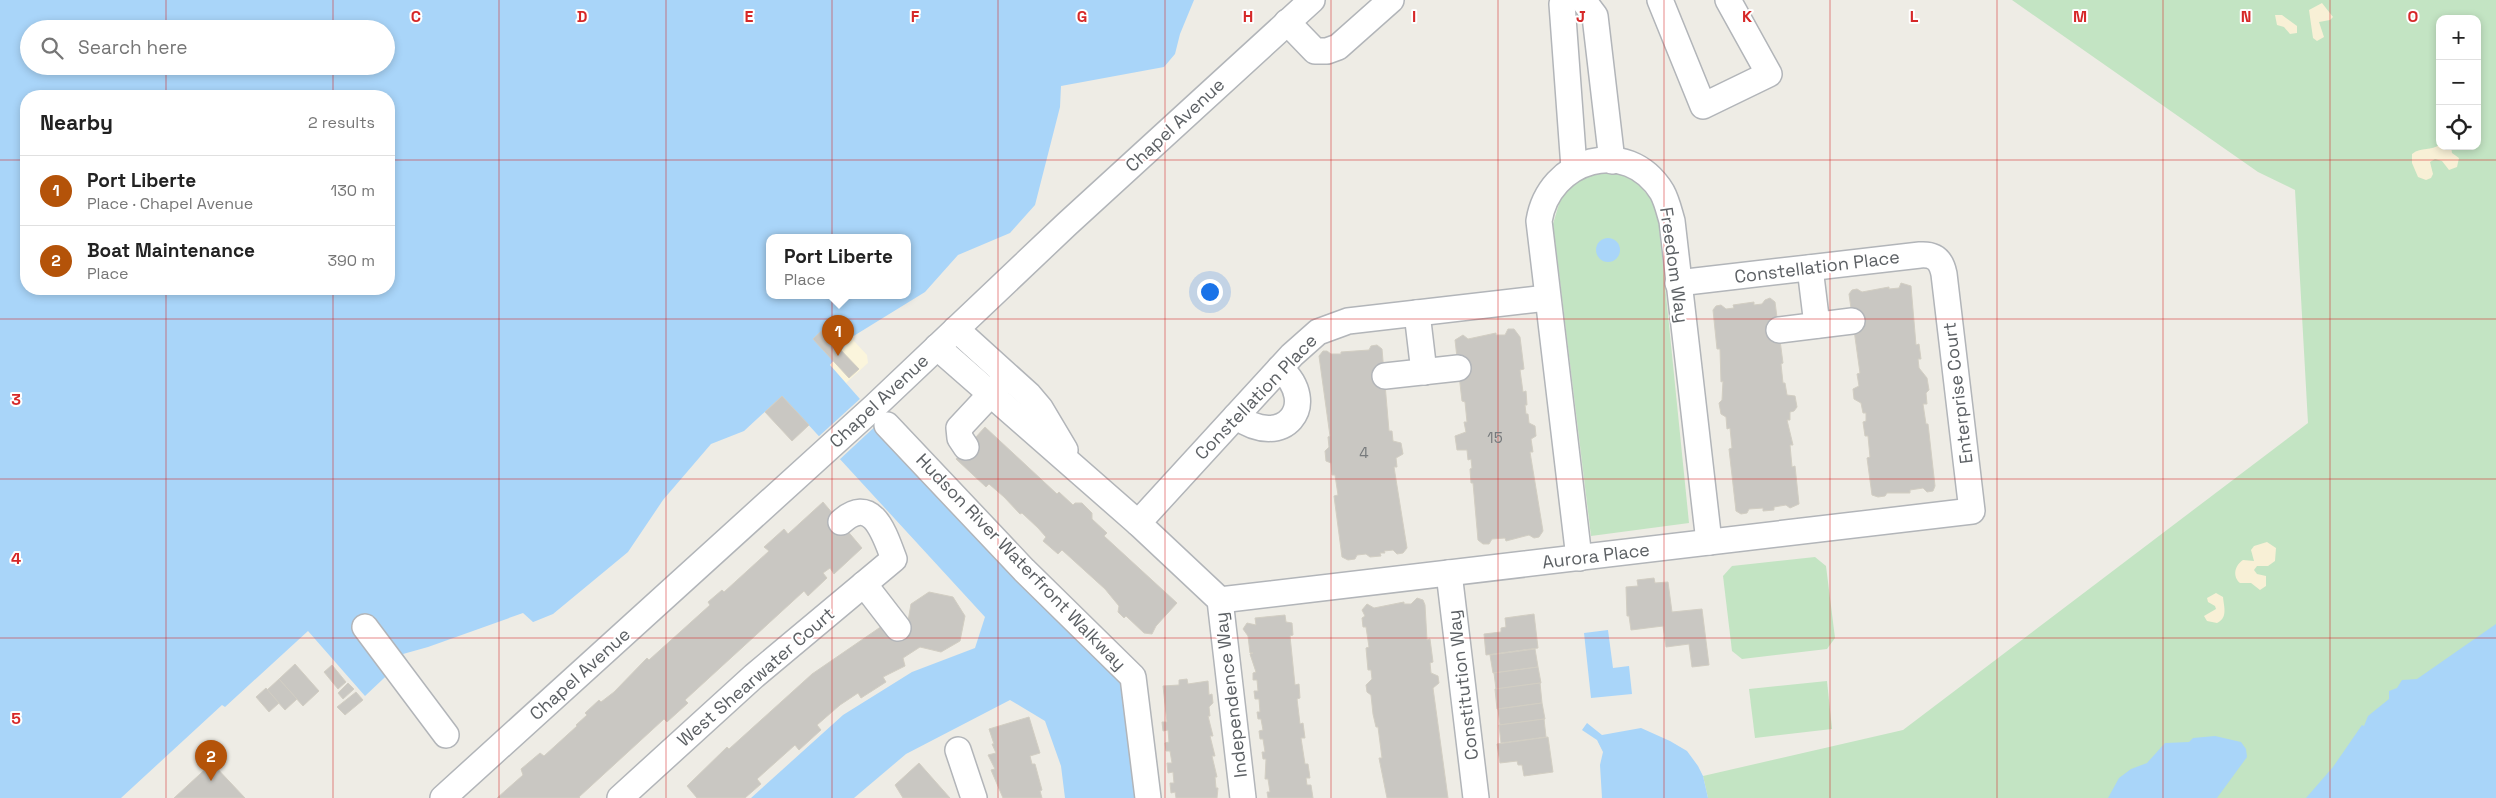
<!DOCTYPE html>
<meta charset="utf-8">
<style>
:root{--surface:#fff;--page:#f6f6f6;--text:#222;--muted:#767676;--line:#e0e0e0;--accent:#b45309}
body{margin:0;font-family:"Space Grotesk",sans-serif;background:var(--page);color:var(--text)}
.controls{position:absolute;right:15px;top:15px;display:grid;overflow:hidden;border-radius:10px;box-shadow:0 2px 8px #0003}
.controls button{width:45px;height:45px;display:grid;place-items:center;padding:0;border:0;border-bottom:1px solid var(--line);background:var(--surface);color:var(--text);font:25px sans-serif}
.you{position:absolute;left:1209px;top:291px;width:18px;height:18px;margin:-12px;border:4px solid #fff;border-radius:50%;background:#1a73e8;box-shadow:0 0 0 8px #1a73e833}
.badge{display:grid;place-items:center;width:32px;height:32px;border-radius:50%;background:var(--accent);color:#fff;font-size:16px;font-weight:700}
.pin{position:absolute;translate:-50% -41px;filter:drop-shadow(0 1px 2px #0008)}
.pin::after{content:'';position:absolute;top:26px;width:18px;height:15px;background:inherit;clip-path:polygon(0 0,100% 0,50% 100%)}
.popup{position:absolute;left:766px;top:234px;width:145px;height:65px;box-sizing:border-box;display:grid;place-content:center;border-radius:10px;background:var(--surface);filter:drop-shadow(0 1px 4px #0005);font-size:16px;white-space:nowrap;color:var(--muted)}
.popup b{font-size:19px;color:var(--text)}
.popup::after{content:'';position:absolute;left:50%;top:100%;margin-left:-10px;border:10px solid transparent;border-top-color:var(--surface)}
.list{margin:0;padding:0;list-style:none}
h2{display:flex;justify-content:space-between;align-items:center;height:65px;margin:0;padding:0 20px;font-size:21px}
h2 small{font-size:16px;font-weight:400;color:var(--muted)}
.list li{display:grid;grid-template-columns:32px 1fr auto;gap:15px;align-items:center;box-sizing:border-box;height:70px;padding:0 20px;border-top:1px solid var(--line)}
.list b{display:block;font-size:19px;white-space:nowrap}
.list p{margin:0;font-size:16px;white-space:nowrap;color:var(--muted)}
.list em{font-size:16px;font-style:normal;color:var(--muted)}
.icon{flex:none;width:28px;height:28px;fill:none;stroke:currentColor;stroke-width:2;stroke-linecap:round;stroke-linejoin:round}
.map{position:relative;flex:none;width:2496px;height:798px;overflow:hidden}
.search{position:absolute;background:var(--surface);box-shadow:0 2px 8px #0003;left:20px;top:20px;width:375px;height:55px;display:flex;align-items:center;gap:12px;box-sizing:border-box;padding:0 18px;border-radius:28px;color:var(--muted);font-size:19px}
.panel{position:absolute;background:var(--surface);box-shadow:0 2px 8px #0003;left:20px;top:90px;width:375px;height:205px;border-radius:20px}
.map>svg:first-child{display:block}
.commercial{fill:#fbf5dc}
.green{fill:#c3e4c3;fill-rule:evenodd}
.sand{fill:#f8f0d6}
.water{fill:#a9d5f9;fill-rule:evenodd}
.pier{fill:#eeece5}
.building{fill:#c9c7c2;stroke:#d2cec3}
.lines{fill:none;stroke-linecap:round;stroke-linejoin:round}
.minor-casing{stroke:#b2b5b9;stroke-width:28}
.minor{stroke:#fff;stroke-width:25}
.grid{fill:none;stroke:#d62828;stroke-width:1;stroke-opacity:0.55}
.labels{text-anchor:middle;stroke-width:4;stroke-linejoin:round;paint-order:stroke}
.number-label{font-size:15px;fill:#777a7c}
.street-label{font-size:18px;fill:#5c6064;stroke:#fff}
.grid-label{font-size:16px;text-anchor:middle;font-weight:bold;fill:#d62828;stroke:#fff;stroke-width:4;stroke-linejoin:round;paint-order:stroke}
</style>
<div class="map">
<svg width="2496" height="798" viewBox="0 0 2496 798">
<rect width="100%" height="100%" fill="#eeece5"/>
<polygon class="commercial" points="817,301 867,355 868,363 846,383 810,343"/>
<g class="green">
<path d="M2012,0h484v798h-788l-5,-22 200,-46 405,-307 -13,-233 -37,-18zM2440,19h37v127h-37z"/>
<polygon points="1617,172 1635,180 1657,206 1689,523 1591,536 1553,224 1564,187 1586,173"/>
<polygon points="1815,557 1826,566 1835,638 1827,649 1742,659 1732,651 1723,576 1732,566"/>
<polygon points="1827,681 1832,729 1755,738 1749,689"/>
</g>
<g class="sand">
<polygon points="2322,3 2333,17 2330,20 2319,22 2324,37 2317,41 2313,38 2309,10"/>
<polygon points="2275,15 2282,15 2297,26 2297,33 2290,34 2284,27 2277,25"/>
<path d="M2440,144v2h11l1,7 7,5 -2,9 -8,3 -7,-9 -7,-2 -5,3 3,12 -2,4 -5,2 -8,-3 -6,-14v-9c10,-8 19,-2 28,-10z"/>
<path d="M2267,542l9,6 -1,13 -7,5h-11l-3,4 3,4 9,2v10l-6,4 -9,-7h-11c-8,-7 -5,-18 3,-23l11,1 -3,-11 3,-4z"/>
<path d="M2216,593l7,4c1,10 5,21 -6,26l-10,-2 -3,-5 12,-7 -1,-3 -7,-4 -1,-4z"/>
</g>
<g class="water">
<path d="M0,0h1194l-14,34 -5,20 -11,13 -103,19 -1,21 -25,98 -25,28 -52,22 -33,37 -73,45 -22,28 52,59 242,253 15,121h-74l-4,-32 -16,-45 -35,-21 -104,54 -52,44h-103l92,-83 69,-43 63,-24 10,-31 -203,-221 -38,35 -33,13 -48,56 -35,52 -75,62 -37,15 -116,34 -35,33 -57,-65 -83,76 -3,-2 -101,93h-121zM29,29h357v37h-357zM26,96h363v193h-363zM769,237h138v58h-138z"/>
<circle cx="1608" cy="250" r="12"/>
<polygon points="2496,624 2496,798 2306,798 2333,767 2362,725 2364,726 2368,716 2389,699 2389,691 2397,688 2402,680 2417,679"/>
<polygon points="1608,630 1613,668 1629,666 1632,694 1591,698 1584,633"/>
<polygon points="1587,723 1602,735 1641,728 1670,741 1687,751 1698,766 1703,776 1708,798 1602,798 1600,765 1603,752 1597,740 1582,730"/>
<polygon points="2215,736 2241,742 2246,749 2247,757 2217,798 2108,798 2119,778 2131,769 2147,763 2165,743 2189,742 2193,738"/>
</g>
<g class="pier">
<polygon points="862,397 882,420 838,461 817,438"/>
<polygon points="523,613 533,622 533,625 517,632 409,663 403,654 428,647"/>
</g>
<g class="building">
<polygon points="1901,283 1911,286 1916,345 1919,344 1921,359 1918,359 1919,368 1927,378 1929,390 1926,393 1927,404 1923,404 1926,424 1928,424 1935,486 1933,491 1927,492 1923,488 1910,490 1910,493 1887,493 1885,496 1878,497 1872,495 1867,458 1870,457 1868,436 1865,436 1863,422 1866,421 1866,413 1863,413 1861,403 1854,399 1853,389 1859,386 1857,374 1860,373 1849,294 1852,290 1857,289 1862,292 1889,287 1889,289 1899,288"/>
<polygon points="1770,298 1775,302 1783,363 1781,364 1783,383 1785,383 1787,395 1795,396 1797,407 1794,411 1790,412 1790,420 1787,420 1793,445 1790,445 1792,467 1795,466 1799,504 1790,508 1786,505 1774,507 1774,510 1763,511 1763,508 1749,509 1747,513 1741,514 1736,511 1729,449 1732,448 1730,428 1727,429 1726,417 1721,414 1719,403 1722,400 1723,381 1721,382 1720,349 1717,349 1713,310 1716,306 1721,305 1726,309 1734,308 1733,305 1754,302 1754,305 1762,304 1765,300"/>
<polygon points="831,322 843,336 835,344 859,369 849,378 813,339"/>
<polygon points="1508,329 1514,329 1520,337 1524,369 1520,370 1523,392 1526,391 1527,405 1525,405 1526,414 1528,414 1529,423 1535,426 1536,436 1531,439 1533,452 1530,452 1543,531 1539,537 1534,538 1529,535 1506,541 1505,538 1492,539 1489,544 1483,544 1478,540 1473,483 1471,483 1470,469 1472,468 1471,459 1468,460 1467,450 1457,450 1455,436 1466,432 1464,422 1467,422 1465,402 1462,401 1455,340 1463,335 1468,339 1496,333 1496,335 1505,335"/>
<polygon points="1377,345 1382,349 1389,431 1392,431 1393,441 1401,443 1403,454 1396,458 1397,467 1394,467 1407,548 1403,553 1397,554 1393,550 1384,551 1385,553 1380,553 1381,556 1370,557 1366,554 1357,555 1355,559 1348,560 1342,557 1334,496 1338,495 1335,475 1332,475 1331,463 1326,461 1325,451 1329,447 1328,437 1330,436 1319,356 1323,351 1327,351 1331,354 1341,354 1341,352 1369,350 1371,346"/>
<polygon points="782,396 809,425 792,441 765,412"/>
<polygon points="985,427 1057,494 1059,492 1073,505 1075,503 1082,503 1092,513 1092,519 1107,533 1104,536 1177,603 1156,626 1152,634 1144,633 1126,616 1124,618 1118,612 1119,606 1105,589 1062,550 1058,554 1043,541 1046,537 1038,528 1022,513 1020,514 1004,497 989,484 986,487 956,459"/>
<polygon points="823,502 862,548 834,574 830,568 823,573 827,578 808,596 804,591 685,700 688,703 667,722 664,719 579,797 580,798 497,798 523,775 521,769 540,753 544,756 577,726 576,725 587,715 585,713 599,700 601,702 614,692 647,658 649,660 710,605 708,602 722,590 724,592 769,551 764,547 784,529 788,534"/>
<polygon points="1654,578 1655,583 1668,582 1672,612 1702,609 1709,665 1692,667 1689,644 1666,647 1663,626 1631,630 1629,616 1627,616 1626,587 1638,586 1637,580"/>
<polygon points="929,592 953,597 965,616 960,641 941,652 920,647 903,658 905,666 883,677 886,682 861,698 858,693 840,705 817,725 821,730 799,750 795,745 757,779 761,784 745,798 697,798 687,786 727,747 729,749 812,674 882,626 888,635 908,621 911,604"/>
<polygon points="1417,598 1423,600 1425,605 1427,640 1430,639 1433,662 1430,663 1431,673 1438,676 1439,683 1433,688 1448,798 1387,798 1379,758 1382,758 1378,727 1376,727 1373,714 1371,695 1367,692 1366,685 1372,679 1371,670 1368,670 1366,648 1369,647 1366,627 1363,627 1362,618 1365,616 1362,610 1367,604 1374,608 1404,602 1404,604 1411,604"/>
<polygon points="1534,614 1538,648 1486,655 1484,634 1501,632 1501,628 1506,627 1505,618"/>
<polygon points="1285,615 1286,622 1292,623 1293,635 1290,636 1295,685 1299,684 1300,698 1297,699 1300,724 1303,723 1305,738 1301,738 1305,764 1308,764 1310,778 1306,778 1307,785 1311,785 1313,798 1268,798 1267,792 1270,792 1268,779 1265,779 1266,759 1263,759 1262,752 1265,752 1263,739 1260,739 1259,731 1263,730 1261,719 1258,719 1257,712 1260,712 1259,699 1255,699 1254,691 1258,691 1257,680 1253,680 1253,673 1256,672 1250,654 1253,653 1250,653 1248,636 1243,629 1247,623 1256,625 1255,618"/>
<polygon points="1535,649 1538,667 1493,673 1490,655"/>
<polygon points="295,664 319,691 303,706 279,679"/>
<polygon points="332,665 346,682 338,689 324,672"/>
<polygon points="1538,667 1541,683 1496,689 1494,673"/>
<polygon points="279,679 297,699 285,710 267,690"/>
<polygon points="1187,679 1188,684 1208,681 1209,695 1212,694 1213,703 1209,707 1210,716 1208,716 1213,736 1210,736 1215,756 1212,756 1217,777 1215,777 1216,788 1218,788 1217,798 1176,798 1175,792 1171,793 1170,783 1174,783 1173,772 1168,773 1167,763 1172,763 1170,751 1166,751 1165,743 1169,742 1168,730 1163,731 1162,722 1167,722 1163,686 1179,685 1179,680"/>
<polygon points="348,683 354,689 343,699 338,693"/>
<polygon points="1540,683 1542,703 1497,709 1495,689"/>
<polygon points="266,688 279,703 269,712 256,697"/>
<polygon points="356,692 363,700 345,715 337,707"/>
<polygon points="1542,703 1545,719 1500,725 1498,709"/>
<polygon points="1029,717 1040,753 1030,756 1032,764 1035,764 1042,790 1040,791 1042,798 1003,798 991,770 995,769 988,755 996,753 992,744 994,744 989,729"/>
<polygon points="1544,719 1546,737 1501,743 1499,725"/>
<polygon points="1548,737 1553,772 1524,776 1522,765 1518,765 1517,761 1500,763 1497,744"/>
<polygon points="212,763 245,798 174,798"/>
<polygon points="919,763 950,798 903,798 895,785"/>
</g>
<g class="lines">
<defs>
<g id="minor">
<polyline points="1565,0 1562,4 1574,168"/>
<polyline points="1583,0 1595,16 1612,161"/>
<polyline points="1660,0 1703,106 1769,74 1728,0"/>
<polyline points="1287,22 1315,51 1327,51 1338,47 1391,0"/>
<polyline points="1810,268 1817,325"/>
<polyline points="1417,313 1424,372"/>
<polyline points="956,329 1029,395 1040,408 1065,450"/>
<polyline points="1779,330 1852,321"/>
<polyline points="937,347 1138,523 1220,600 1243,798"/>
<polyline points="1385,376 1458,368"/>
<path d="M1236,416c47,35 85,-11 44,-48"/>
<polyline points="887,425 1024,570 1133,677 1148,798"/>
<polyline points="966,447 960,438 959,428 1001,383"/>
<polyline points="1138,523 1292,355 1318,332 1348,321 1547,298"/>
<path d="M1579,558l-40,-337c10,-62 88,-86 123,-29 5,9 7,19 10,29l37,321"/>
<polyline points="1449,573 1476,798"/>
<polyline points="864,584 898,628"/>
<path d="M1220,600l752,-89 -28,-237c-3,-15 -10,-20 -24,-19l-242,28"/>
<polyline points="365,627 446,735"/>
<polyline points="958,750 974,798"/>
<polyline points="443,798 875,406 1067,224 1312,0"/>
<path d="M620,798l134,-122 140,-117c-9,-23 -21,-66 -53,-37"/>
</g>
</defs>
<use href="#minor" class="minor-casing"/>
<use href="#minor" class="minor"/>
</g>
<path class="grid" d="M166,0v29M333,0v29M499,0v798M666,0v798M832,0v798M998,0v798M1165,0v798M1331,0v798M1498,0v798M1664,0v798M1830,0v798M1997,0v798M2163,0v798M2330,0v798M166,66v30M333,66v30M0,160h26M389,160h2107M166,289v509M333,289v509M0,319h2496M0,479h2496M0,638h2496"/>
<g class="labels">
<g class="number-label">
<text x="1495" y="443">15</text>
<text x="1364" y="458">4</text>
</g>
<g class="street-label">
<text transform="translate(1175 125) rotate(-43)" y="6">Chapel Avenue</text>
<text transform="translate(1674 265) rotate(82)" y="6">Freedom Way</text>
<text transform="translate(1817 267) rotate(-7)" y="6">Constellation Place</text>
<text transform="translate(1958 393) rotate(-97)" y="6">Enterprise Court</text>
<text transform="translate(1256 397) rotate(-46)" y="6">Constellation Place</text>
<text transform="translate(879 401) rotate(-43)" y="6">Chapel Avenue</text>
<text transform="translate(1596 556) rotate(-7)" y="6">Aurora Place</text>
<text transform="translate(1021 562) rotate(46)" y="6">Hudson River Waterfront Walkway</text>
<text transform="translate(580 674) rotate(-42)" y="6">Chapel Avenue</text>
<text transform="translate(756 677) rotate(-41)" y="6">West Shearwater Court</text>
<text transform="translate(1463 685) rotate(-97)" y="6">Constitution Way</text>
<text transform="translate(1231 695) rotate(-97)" y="6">Independence Way</text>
</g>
</g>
<g class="grid-label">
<text x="416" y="22">C</text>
<text x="582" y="22">D</text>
<text x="749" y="22">E</text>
<text x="915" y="22">F</text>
<text x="1082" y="22">G</text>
<text x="1248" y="22">H</text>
<text x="1414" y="22">I</text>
<text x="1581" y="22">J</text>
<text x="1747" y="22">K</text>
<text x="1914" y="22">L</text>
<text x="2080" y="22">M</text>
<text x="2246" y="22">N</text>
<text x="2413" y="22">O</text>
<text x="16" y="405">3</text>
<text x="16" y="564">4</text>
<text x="16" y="724">5</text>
</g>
</svg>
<div class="controls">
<button>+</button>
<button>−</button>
<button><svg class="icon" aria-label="locate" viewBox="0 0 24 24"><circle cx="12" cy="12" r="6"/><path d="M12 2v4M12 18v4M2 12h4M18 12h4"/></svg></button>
</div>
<div class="you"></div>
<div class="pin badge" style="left:838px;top:356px">1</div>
<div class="popup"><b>Port Liberte</b>Place</div>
<div class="pin badge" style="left:211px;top:781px">2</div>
<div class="search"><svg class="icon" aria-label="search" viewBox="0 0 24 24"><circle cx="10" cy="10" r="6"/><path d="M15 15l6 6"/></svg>Search here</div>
<section class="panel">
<h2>Nearby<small>2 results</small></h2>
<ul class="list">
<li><span class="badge">1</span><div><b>Port Liberte</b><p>Place · Chapel Avenue</p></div><em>130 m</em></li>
<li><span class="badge">2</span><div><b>Boat Maintenance</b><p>Place</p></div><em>390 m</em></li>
</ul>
</section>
</div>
